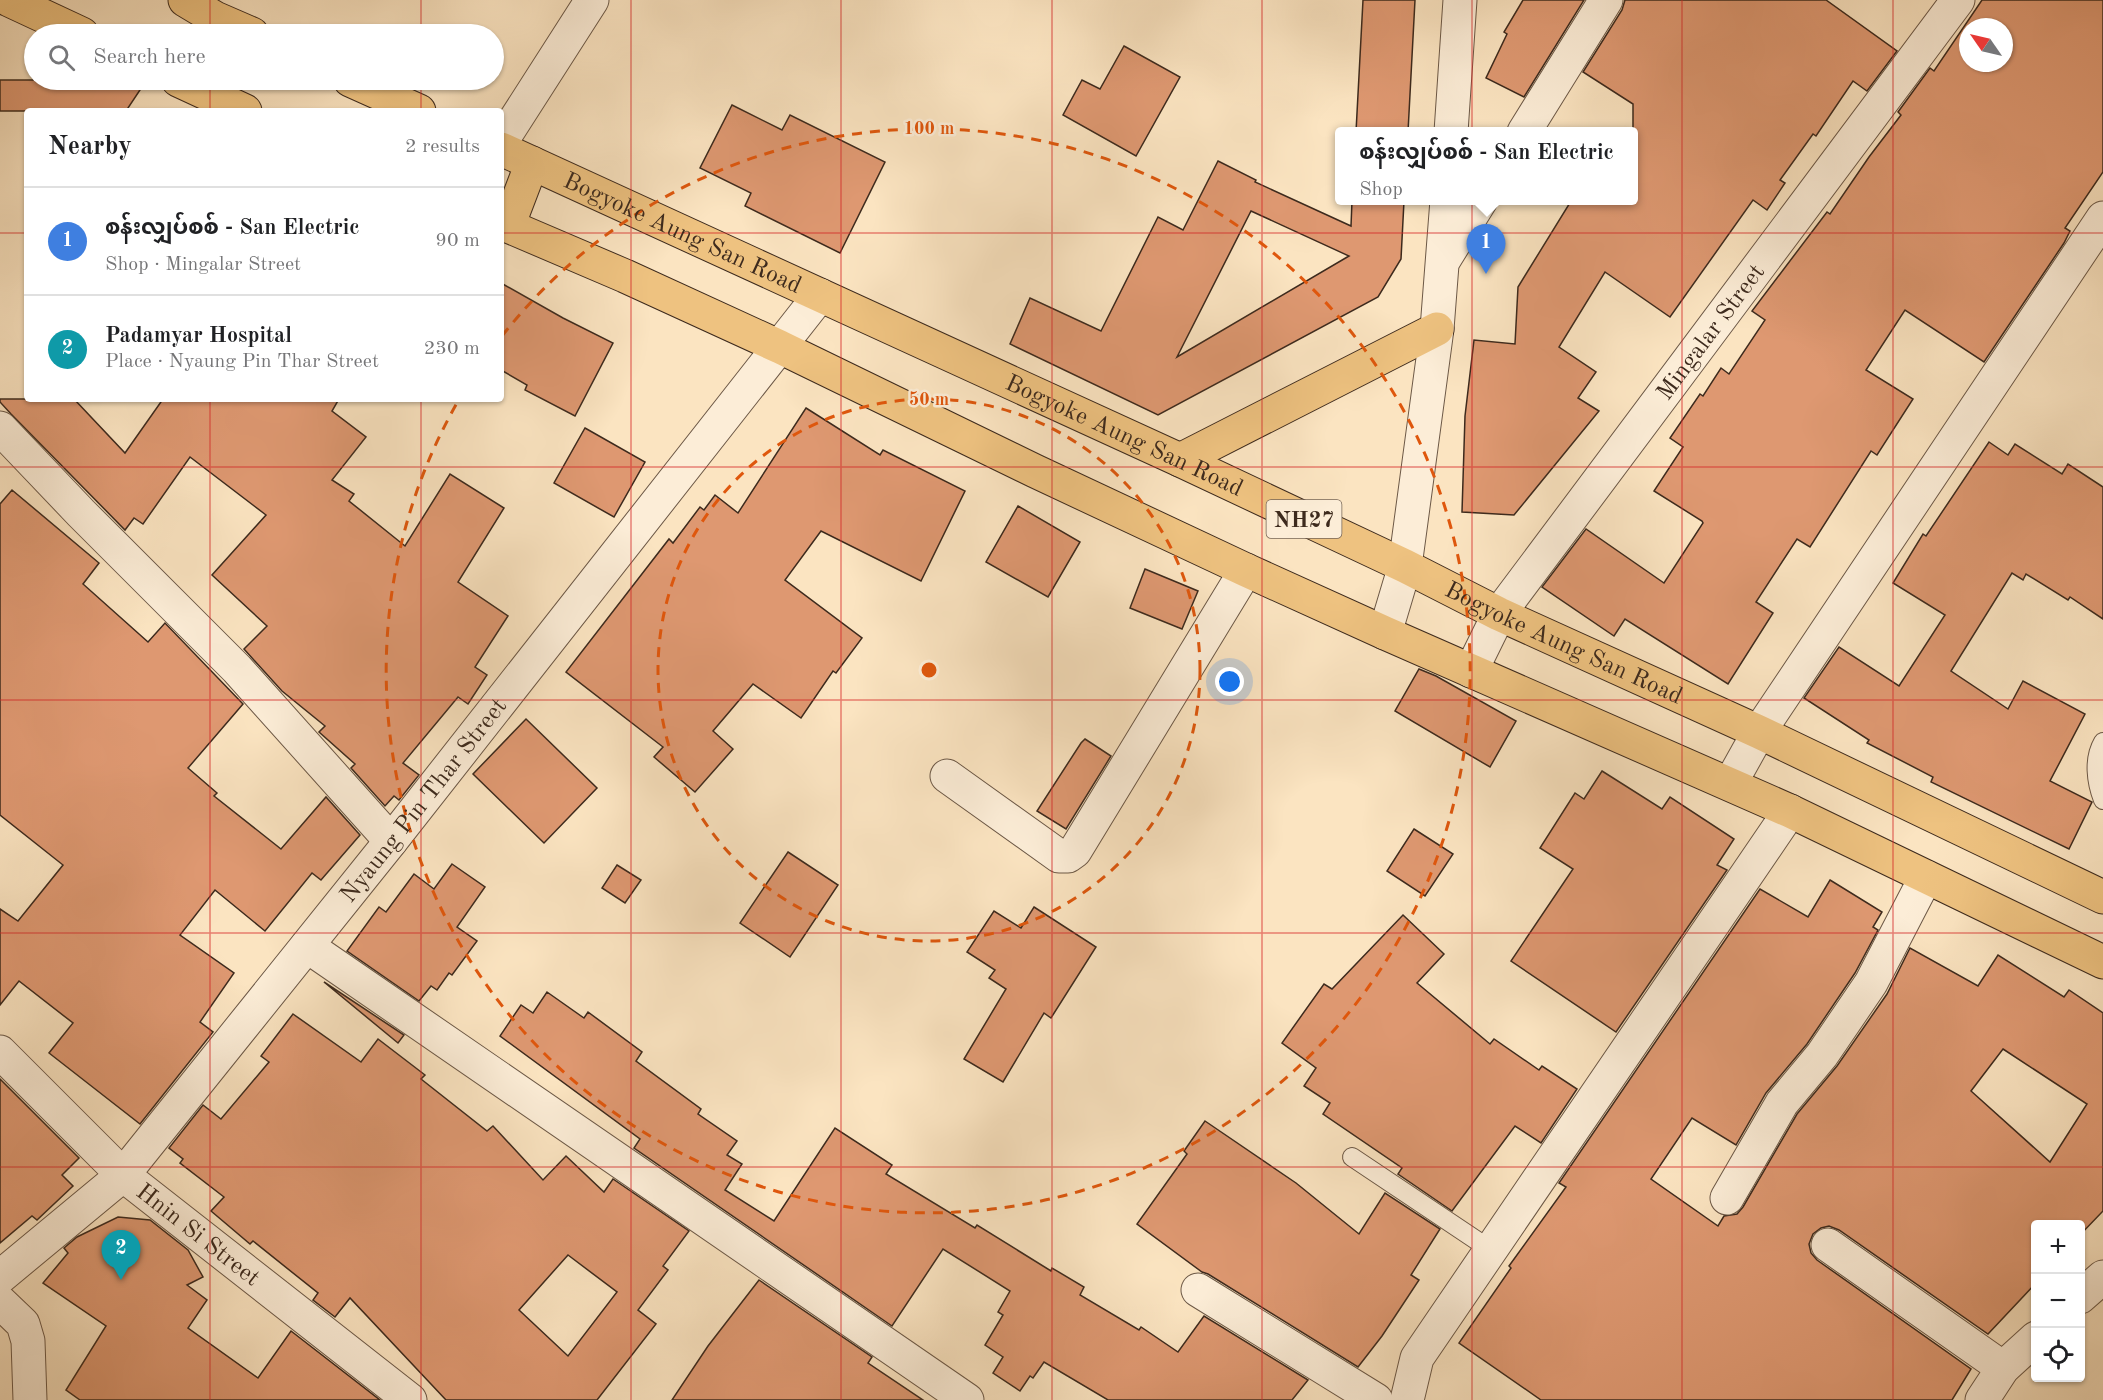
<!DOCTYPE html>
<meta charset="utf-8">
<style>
:root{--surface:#fff;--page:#f6f6f6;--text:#202124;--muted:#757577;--line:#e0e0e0;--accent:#8f2418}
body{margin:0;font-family:"Old Standard TT","Noto Sans Myanmar",serif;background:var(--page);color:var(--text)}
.controls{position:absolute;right:18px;bottom:18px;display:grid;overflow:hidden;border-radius:6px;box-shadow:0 2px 4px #0004}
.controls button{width:54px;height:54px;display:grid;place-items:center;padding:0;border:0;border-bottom:2px solid var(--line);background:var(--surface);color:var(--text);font:30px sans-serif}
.compass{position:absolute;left:1959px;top:18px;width:54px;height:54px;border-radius:50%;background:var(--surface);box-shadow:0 2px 4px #0004;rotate:304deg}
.you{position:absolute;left:1230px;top:682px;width:21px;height:21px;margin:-15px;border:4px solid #fff;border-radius:50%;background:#1a73e8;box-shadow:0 0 0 9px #1a73e833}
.badge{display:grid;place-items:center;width:39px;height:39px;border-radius:50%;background:var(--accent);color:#fff;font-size:20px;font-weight:700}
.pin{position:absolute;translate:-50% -50px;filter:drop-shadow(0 2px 3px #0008)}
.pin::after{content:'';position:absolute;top:32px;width:21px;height:18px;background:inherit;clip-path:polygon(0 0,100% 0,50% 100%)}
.popup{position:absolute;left:1335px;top:127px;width:303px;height:78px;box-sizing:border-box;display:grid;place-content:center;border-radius:6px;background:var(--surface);filter:drop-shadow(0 2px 4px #0005);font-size:20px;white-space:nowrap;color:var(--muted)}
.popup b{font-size:22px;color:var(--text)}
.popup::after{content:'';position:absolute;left:50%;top:100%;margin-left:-12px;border:12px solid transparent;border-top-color:var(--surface)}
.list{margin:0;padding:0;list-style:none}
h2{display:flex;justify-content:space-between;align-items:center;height:78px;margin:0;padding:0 24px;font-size:26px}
h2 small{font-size:20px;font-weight:400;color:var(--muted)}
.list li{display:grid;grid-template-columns:39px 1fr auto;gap:18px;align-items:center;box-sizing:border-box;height:108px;padding:0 24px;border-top:2px solid var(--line)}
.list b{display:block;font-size:22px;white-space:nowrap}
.list p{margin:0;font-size:20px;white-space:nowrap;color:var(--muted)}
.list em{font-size:20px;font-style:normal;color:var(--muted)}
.icon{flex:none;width:33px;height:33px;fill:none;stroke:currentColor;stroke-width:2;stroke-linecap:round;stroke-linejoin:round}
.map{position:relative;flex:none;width:2103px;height:1400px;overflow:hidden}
.search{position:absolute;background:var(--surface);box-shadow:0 2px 4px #0004;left:24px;top:24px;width:480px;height:66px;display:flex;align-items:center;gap:15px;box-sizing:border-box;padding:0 21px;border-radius:33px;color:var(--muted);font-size:22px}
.panel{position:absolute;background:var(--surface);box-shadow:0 2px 4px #0004;left:24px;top:108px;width:480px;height:294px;border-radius:6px}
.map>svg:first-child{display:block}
.building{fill:#de9871;stroke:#3d2a1d;stroke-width:1.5;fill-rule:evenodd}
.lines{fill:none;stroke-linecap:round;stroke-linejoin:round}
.service-casing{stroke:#6c5846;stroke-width:20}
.minor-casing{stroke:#6c5846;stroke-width:35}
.trunk-casing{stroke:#3d2a1d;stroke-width:35}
.service{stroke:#fcedd7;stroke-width:18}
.minor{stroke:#fcedd7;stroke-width:33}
.trunk{stroke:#eec280;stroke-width:33}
.grid{fill:none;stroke:#d62828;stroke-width:1.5;stroke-opacity:0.55}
.ring{fill:none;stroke:#df570d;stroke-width:3;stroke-dasharray:10 8}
.labels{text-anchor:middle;stroke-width:5;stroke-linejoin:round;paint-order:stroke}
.shield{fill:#fcedd7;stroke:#766455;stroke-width:1.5}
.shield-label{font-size:22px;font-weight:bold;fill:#3d2a1d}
.street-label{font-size:24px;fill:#3d2a1d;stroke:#fcedd7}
.centre{fill:#df570d;stroke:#fcedd7;stroke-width:3}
.ring-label{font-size:18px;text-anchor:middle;font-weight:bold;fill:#df570d;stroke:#fcedd7;stroke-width:5;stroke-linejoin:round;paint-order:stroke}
</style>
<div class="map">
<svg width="2103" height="1400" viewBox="0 0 2103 1400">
<rect width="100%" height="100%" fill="#fbe4c1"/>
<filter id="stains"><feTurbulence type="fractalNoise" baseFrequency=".00333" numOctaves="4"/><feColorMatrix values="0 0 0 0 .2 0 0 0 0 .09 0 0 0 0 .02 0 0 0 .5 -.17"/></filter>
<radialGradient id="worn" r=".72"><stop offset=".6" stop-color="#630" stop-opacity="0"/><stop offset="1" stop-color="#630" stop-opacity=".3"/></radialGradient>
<g class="building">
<polygon points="1363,0 1415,0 1408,132 1356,132"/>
<polygon points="1523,0 1584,0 1524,97 1486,78 1507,34 1504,32"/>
<polygon points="1625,0 1826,0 1897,51 1867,91 1853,81 1816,136 1813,134 1780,180 1785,183 1767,210 1753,200 1670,317 1605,272 1559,347 1596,372 1578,398 1599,411 1514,515 1462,512 1465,416 1474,340 1515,344 1518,287 1571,201 1633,201 1633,104 1583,72 1622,10"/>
<path d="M1982,0h121v172l-38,56 5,3 -6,12 -80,119 -79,-52 -39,60 47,29 -36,56 -6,-4 -61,96 -13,-8 -41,63 17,11 -45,71 -103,-65 -11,17 -72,-49 44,-58 78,54 39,-60 -1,-2 -48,-30 29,-44 -13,-9 30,-44 3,2 18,-28 8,6 36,-54 -13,-9 75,-99 3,2 39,-57 32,-42 -3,-3 32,-44 4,3zM1968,27h36v36h-36z"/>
<polygon points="1124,46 1180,77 1136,156 1063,115 1082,80 1100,89"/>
<polygon points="0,80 124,80 140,90 126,111 0,111"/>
<polygon points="732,105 782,130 790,115 885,162 840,253 745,206 751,193 700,168"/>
<path d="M1218,161l38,19 -1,2 96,44 1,-25h52l-3,58 -23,38 -220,118 -148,-71 20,-46 71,33 57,-114 25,13zM1251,211l98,45 -172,101z"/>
<polygon points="501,283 563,318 613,343 575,416 525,390 527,385 501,370"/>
<polygon points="0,399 74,399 125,453 163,399 339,399 332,411 366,437 332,480 354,494 349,501 405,546 450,474 504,508 458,582 508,616 475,667 487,675 468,704 458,697 403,763 419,775 399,800 394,796 385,806 351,768 355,764 319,732 325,726 282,691 244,649 267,626 212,575 266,515 190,457 143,524 134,518 125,530 11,414 0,402"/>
<polygon points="806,408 880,455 883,450 965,491 921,581 821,531 785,580 862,638 836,673 833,671 801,718 753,684 713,731 733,749 695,792 654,757 663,747 566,672 669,539 673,543 700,507 704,510 715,495 738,513"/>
<polygon points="585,428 645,462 614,517 554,483"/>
<polygon points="1989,442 2008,455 2015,444 2062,474 2068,464 2103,487 2103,619 2070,597 2068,600 2026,574 2023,580 2012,573 1951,671 2008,709 2023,681 2085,714 2050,781 2092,802 2069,849 1931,782 1933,777 1867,743 1869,740 1804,698 1839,647 1899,686 1945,615 1893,583 1923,534 1926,536"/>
<polygon points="12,490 99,563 83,584 148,642 165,623 243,704 188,768 217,793 214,796 281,849 326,797 360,835 321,880 312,873 265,931 215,890 180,935 234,973 200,1022 213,1032 140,1124 49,1053 73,1023 19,981 0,1005 0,909 18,921 63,865 0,815 0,504"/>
<polygon points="1018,506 1080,542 1048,597 986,562"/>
<polygon points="1145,569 1198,591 1182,629 1130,608"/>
<polygon points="1419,669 1436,676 1516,721 1490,767 1395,711"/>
<polygon points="526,719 597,788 544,843 473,774"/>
<polygon points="1085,739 1111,756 1066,829 1037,811 1081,743"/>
<polygon points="1602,771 1662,809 1670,797 1734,839 1717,865 1727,870 1616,1032 1511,961 1573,869 1540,848 1575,793 1584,799"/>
<polygon points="1414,829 1453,854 1425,896 1387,871"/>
<polygon points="788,852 838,885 790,957 740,923"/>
<polygon points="452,864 485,887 457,927 477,941 452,975 449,973 437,990 431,986 419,1001 347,951 379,907 386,912 414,874 434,889"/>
<polygon points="617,865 641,880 625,903 602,888"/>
<path d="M1830,880l52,32 -9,15 5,3 -23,43 -48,71 -41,49 -30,52 -44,-27 -41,61 67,47 6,-10 13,-2 6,-7 54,-93 40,-48 50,-72 23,-46 68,38 20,-31 66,42 5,-7 34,23v198l-23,24v-11h-44v59l-48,51 -149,-104 -10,-4 -8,2 -8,6 -4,10 2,9 6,7 154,109 -19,31h-411l-82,-57 52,-75 -2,-2 57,-79 -7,-4 201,-294 48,28zM2003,1049l84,55 -37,58 -79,-71z"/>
<polygon points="1034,907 1096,947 1051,1018 1044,1013 1003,1082 964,1059 1006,989 989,978 995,970 967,952 994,911 1021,928"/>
<polygon points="1403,915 1444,954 1417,983 1490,1044 1494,1039 1539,1070 1542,1066 1577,1089 1541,1143 1515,1126 1452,1211 1398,1174 1402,1168 1323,1114 1330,1103 1304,1086 1316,1068 1282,1043 1324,984 1332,989"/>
<polygon points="324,982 404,1035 398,1043"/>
<polygon points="547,992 584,1018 588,1012 642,1052 636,1061 701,1109 698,1114 737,1141 727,1155 742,1164 725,1190 774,1221 835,1128 892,1165 886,1174 975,1228 977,1225 1051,1271 1052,1268 1084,1287 1080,1295 1139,1330 1141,1327 1178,1352 1204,1316 1308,1380 1292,1400 1108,1400 1044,1362 1033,1378 1030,1376 1020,1391 993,1373 1003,1357 985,1345 1003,1315 998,1312 1010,1291 943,1249 892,1326 634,1148 640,1139 500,1036 521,1005 533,1013"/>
<path d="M293,1014l68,48 17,-23 47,36 -4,4 66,52 6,-5 50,54 23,-24 38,36 9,-13 76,52 -26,35 5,4 -30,40 18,14 -59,76h-151l-96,-102 -15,19 -22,-17 5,-7 -65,-52 -3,3 -39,-33 13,-14 -44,-34 3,-4 -14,-11 34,-43 18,14 48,-57 -8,-6zM568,1255l49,37 -49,64 -49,-46z"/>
<polygon points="0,1079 79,1158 62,1175 73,1186 37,1220 32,1216 0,1243"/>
<polygon points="1205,1121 1296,1183 1359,1234 1385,1193 1440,1229 1411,1275 1419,1280 1382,1336 1358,1367 1208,1274 1202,1272 1137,1224 1187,1154 1184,1151"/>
<polygon points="118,1217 150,1220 188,1250 203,1277 187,1285 207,1300 188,1328 258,1378 291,1331 380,1400 80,1400 66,1390 106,1326 43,1283 68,1253 64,1248 77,1237"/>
<polygon points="759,1280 872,1357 868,1363 923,1400 672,1400 708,1346"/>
</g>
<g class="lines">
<defs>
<g id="service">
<path d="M2103,742c-10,17 -7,40 0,58"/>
<polyline points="1352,1157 1491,1250"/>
</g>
<g id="minor">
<polyline points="1451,132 1460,0"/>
<polyline points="1524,132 1606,0"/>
<polyline points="501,142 592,0"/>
<polyline points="1445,258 1481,200"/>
<polyline points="0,428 81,513 237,669 391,841"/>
<polyline points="1385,633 1405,566 1437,329 1447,200"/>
<path id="s1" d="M1471,671l28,-57 459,-614"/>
<polyline points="947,776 1059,856 1068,856 1075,851 1246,570"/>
<polyline points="1730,784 1759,732 2103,218"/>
<polyline points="307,946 967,1400"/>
<path id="s2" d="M0,1052l123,123 287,225"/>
<polyline points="1727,1198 1782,1103 1822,1055 1871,983 1926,877"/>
<polyline points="1828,1245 2003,1368"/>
<path id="s3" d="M0,1277l123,-102 268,-334 429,-546"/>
<polyline points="1198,1290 1376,1400"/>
<polyline points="2080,1297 2103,1277"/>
<polyline points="0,1302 23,1324 28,1341 30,1400"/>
<polyline points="1407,1400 1417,1358 1790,811"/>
<polyline points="1982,1400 2003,1368 2036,1338"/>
</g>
<g id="trunk">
<polyline points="9,0 82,34"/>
<polyline points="185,0 215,18 252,34"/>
<polyline points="178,80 245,111"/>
<polyline points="350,80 419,111"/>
<path id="s4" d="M501,149l679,311 225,106 94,48 260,118 344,165"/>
<polyline points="501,223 625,276 780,347 1035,471 1246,570 1385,633 1790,811 2103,962"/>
<polyline points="508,226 532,163"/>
<polyline points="1180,460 1437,329"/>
</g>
</defs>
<use href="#service" class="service-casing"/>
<use href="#minor" class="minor-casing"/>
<use href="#trunk" class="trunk-casing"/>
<use href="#service" class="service"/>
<use href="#minor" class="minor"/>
<use href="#trunk" class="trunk"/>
</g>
<path class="grid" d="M210,0v34M421,0v34M631,0v1400M841,0v1400M1052,0v1400M1262,0v1400M1472,0v1400M1682,0v1400M1893,0v1400M210,80v31M421,80v31M0,233h27M501,233h1602M210,399v1001M421,399v1001M0,467h2103M0,700h2103M0,933h2103M0,1167h2103"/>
<g class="ring">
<circle cx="929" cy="670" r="271"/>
<path d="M502 336A542 542 0 1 1 457 403"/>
</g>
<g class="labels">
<rect class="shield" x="1266.5" y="500" width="75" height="38" rx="4.5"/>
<g class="shield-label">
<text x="1304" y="527">NH27</text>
</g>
<g class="street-label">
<text dy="8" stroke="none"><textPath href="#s4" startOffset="200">Bogyoke Aung San Road</textPath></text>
<text dy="8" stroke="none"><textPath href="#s1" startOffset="416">Mingalar Street</textPath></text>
<text dy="8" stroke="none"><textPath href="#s4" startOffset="686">Bogyoke Aung San Road</textPath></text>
<text dy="8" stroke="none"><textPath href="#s4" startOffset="1172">Bogyoke Aung San Road</textPath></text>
<text dy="8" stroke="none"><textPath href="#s3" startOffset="640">Nyaung Pin Thar Street</textPath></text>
<text dy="8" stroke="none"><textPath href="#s2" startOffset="270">Hnin Si Street</textPath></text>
</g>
</g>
<circle cx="929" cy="670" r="9" class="centre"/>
<g class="ring-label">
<text x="929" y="134">100 m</text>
<text x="929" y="405">50 m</text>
</g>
<rect width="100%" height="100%" filter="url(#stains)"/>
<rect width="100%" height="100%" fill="url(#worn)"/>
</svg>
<div class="controls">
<button>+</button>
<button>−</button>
<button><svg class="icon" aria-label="locate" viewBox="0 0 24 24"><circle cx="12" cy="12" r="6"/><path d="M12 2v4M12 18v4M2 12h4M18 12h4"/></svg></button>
</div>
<svg class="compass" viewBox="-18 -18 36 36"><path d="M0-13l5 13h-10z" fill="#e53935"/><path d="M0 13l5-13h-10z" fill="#757577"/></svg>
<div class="you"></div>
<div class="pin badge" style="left:1486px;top:274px;background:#3f7fe0">1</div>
<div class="popup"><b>စန်းလျှပ်စစ် - San Electric</b>Shop</div>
<div class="pin badge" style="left:121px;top:1280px;background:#0f9aa8">2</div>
<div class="search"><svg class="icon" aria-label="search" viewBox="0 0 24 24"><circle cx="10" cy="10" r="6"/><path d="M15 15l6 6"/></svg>Search here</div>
<section class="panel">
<h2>Nearby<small>2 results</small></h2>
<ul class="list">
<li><span class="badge" style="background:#3f7fe0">1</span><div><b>စန်းလျှပ်စစ် - San Electric</b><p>Shop · Mingalar Street</p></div><em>90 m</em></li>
<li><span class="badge" style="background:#0f9aa8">2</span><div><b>Padamyar Hospital</b><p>Place · Nyaung Pin Thar Street</p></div><em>230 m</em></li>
</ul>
</section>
</div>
